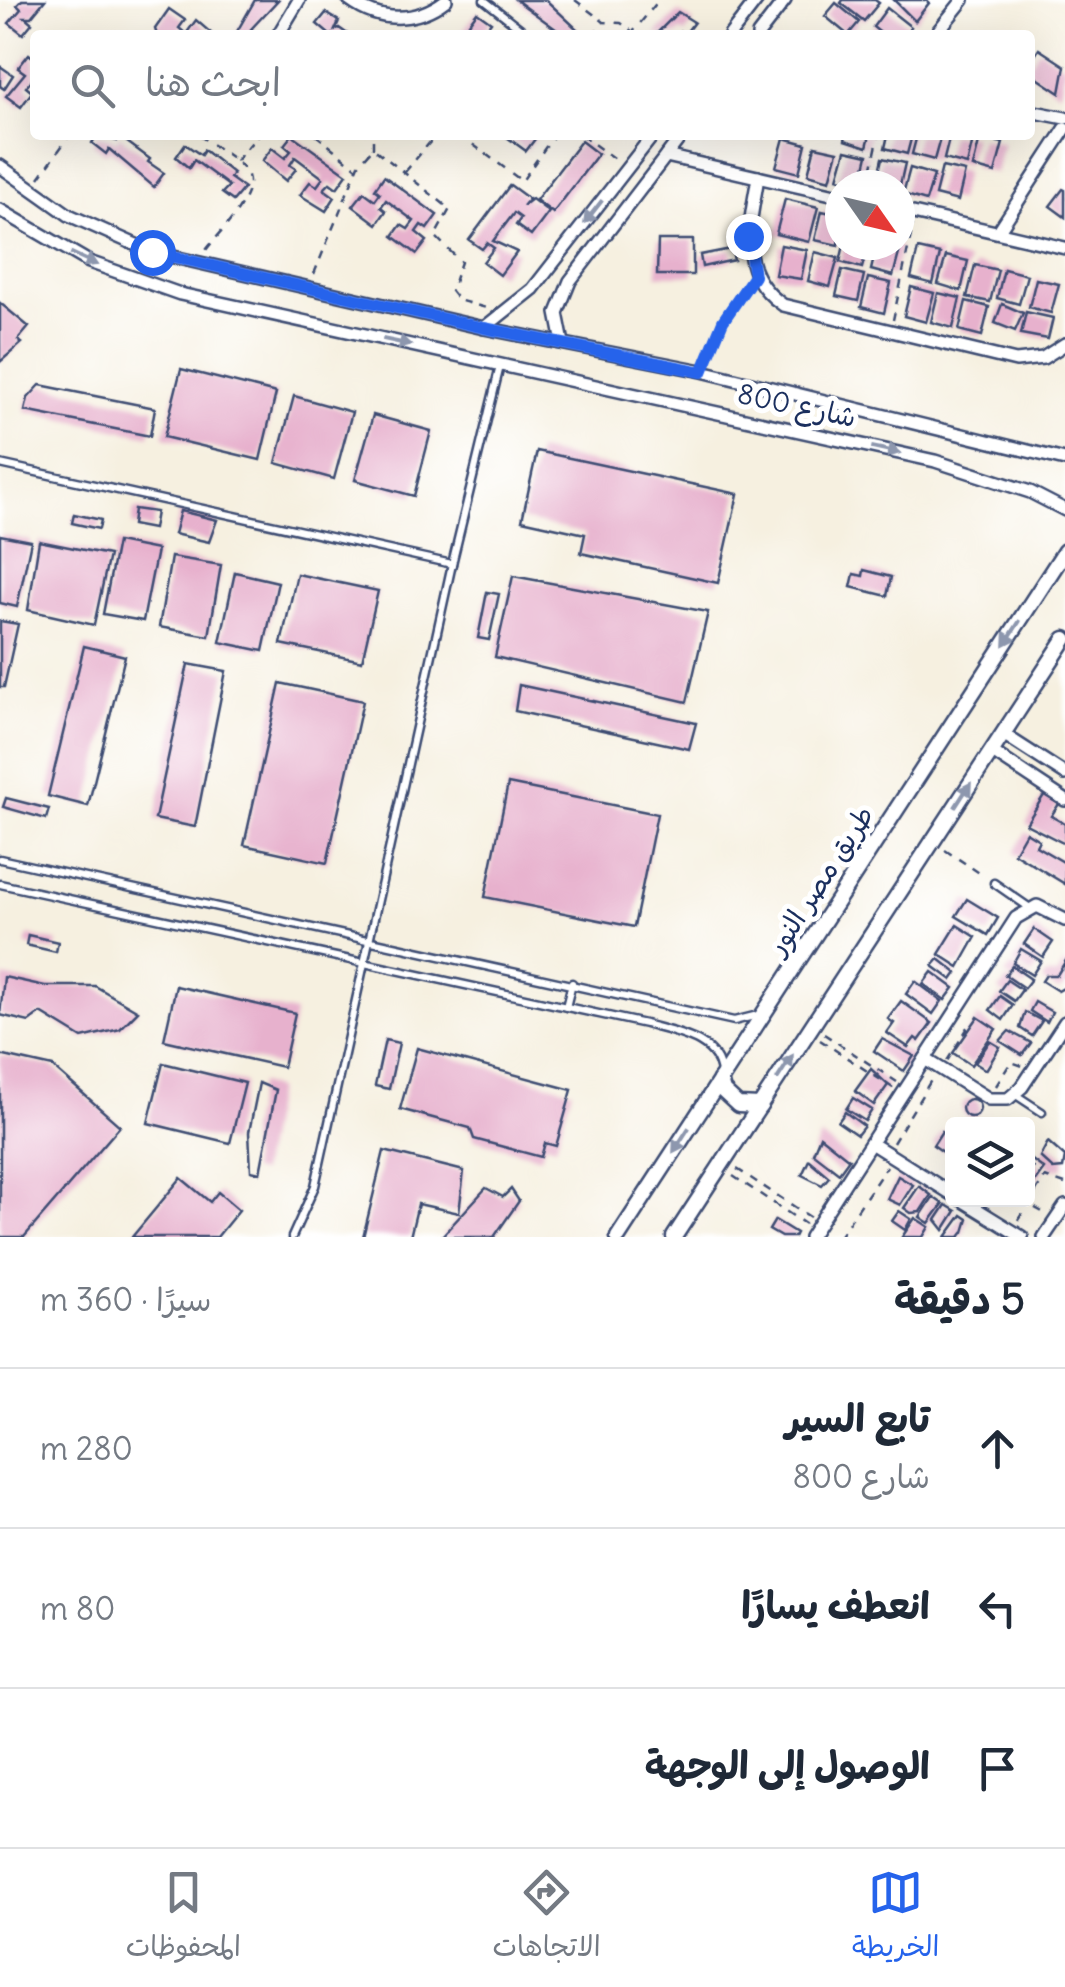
<!DOCTYPE html>
<html lang="ar">
<meta charset="utf-8">
<style>
:root{--surface:#fff;--page:#f6f6f7;--text:#1f2937;--muted:#747a83;--line:#e0e1e3;--accent:#2563eb}
body{margin:0;font-family:Delius,"Playpen Sans Arabic",sans-serif;background:var(--page);color:var(--text);direction:rtl}
.controls{position:absolute;right:30px;bottom:30px;display:grid;overflow:hidden;border-radius:10px;box-shadow:0 10px 40px #0002}
.controls button{width:90px;height:90px;display:grid;place-items:center;padding:0;border:0;border-bottom:2px solid var(--line);background:var(--surface);color:var(--text);font:50px sans-serif}
.compass{position:absolute;left:825px;top:170px;width:90px;height:90px;border-radius:50%;background:var(--surface);box-shadow:0 10px 40px #0002;rotate:124deg}
.stop{position:absolute;width:30px;height:30px;margin:-22px;border:8px solid #2563eb;border-radius:50%;background:#fff}
.stop.end{background:#2563eb;border-color:#fff;box-shadow:0 2px 10px #0008}
.list{margin:0;padding:0;list-style:none}
h2{display:flex;justify-content:space-between;align-items:center;height:130px;margin:0;padding:0 40px;font-size:42px}
h2 small{font-size:32px;font-weight:400;color:var(--muted)}
.list li{display:grid;grid-template-columns:65px 1fr auto;gap:30px;align-items:center;box-sizing:border-box;height:160px;padding:0 40px;border-top:2px solid var(--line)}
.list b{display:block;font-size:38px;white-space:nowrap}
.list p{margin:0;font-size:32px;white-space:nowrap;color:var(--muted)}
.list em{font-size:32px;font-style:normal;color:var(--muted)}
.icon{flex:none;width:55px;height:55px;fill:none;stroke:currentColor;stroke-width:2;stroke-linecap:round;stroke-linejoin:round}
.map{position:relative;flex:none;width:1065px;height:1237px;overflow:hidden;direction:ltr}
.search{position:absolute;background:var(--surface);box-shadow:0 10px 40px #0002;left:30px;right:30px;top:30px;height:110px;display:flex;align-items:center;gap:25px;box-sizing:border-box;padding:0 35px;border-radius:10px;color:var(--muted);font-size:38px}
.sheet{height:610px;background:var(--surface)}
nav{display:flex;justify-content:space-around;align-items:center;box-sizing:border-box;height:140px;border-top:2px solid var(--line);background:var(--surface);font-size:28px;color:var(--muted)}
nav a{display:grid;justify-items:center;gap:5px}
nav .on{color:var(--accent)}
.map>svg:first-child{display:block}
.building{fill:#e7b1cd}
.lines{fill:none;stroke-linecap:round;stroke-linejoin:round}
.service-casing{stroke:#3c4c72;stroke-width:11}
.minor-casing{stroke:#3c4c72;stroke-width:16}
.tertiary-casing{stroke:#3c4c72;stroke-width:19}
.path{stroke:#3c4c72;stroke-width:2.5;stroke-dasharray:8 8;stroke-linecap:butt}
.service{stroke:#fff;stroke-width:6}
.minor{stroke:#fff;stroke-width:11}
.tertiary{stroke:#fff;stroke-width:14}
.oneway{fill:#8d97ae}
.route{stroke:#2563eb;stroke-width:12}
.labels{text-anchor:middle;stroke-width:10;stroke-linejoin:round;paint-order:stroke}
.street-label{font-size:28px;fill:#1b2f5e;stroke:#fff}
</style>
<div class="map">
<svg width="1065" height="1237" viewBox="0 0 1065 1237">
<rect width="100%" height="100%" fill="#fff"/>
<filter id="ink" filterUnits="userSpaceOnUse"><feTurbulence type="fractalNoise" baseFrequency=".01" numOctaves="2"/><feDisplacementMap in="SourceGraphic" scale="20" xChannelSelector="R" yChannelSelector="G"/><feConvolveMatrix kernelMatrix="1 2 1 2 8 2 1 2 1" color-interpolation-filters="sRGB"/></filter>
<filter id="wash" filterUnits="userSpaceOnUse"><feTurbulence type="fractalNoise" baseFrequency=".0048" numOctaves="4" result="noise"/><feDisplacementMap in="SourceGraphic" scale="40" xChannelSelector="R" yChannelSelector="G"/><feGaussianBlur stdDeviation="2.25" result="paint"/><feColorMatrix in="noise" values="0 0 0 0 0 0 0 0 0 0 0 0 0 0 0 0 0 1.4 0 .05"/><feComposite in="paint" operator="in"/></filter>
<g filter="url(#wash)">
<rect width="100%" height="100%" fill="#f6f0e0"/>
<g id="blocks">
<g class="building">
<polygon points="22,0 45,0 31,17 25,17 32,23 23,34 9,23 21,9 17,5"/>
<polygon points="255,0 278,0 251,29 259,35 235,35"/>
<polygon points="516,0 546,0 577,29 573,35 564,35"/>
<polygon points="843,0 875,0 879,3 864,21 841,3"/>
<polygon points="894,0 926,0 929,3 915,21"/>
<polygon points="836,3 859,22 848,35 825,16"/>
<polygon points="887,8 911,27 904,35 883,35 873,27"/>
<polygon points="169,9 185,20 179,28 186,34 196,20 211,33 209,35 157,35 155,29"/>
<polygon points="477,12 491,22 481,35 460,35"/>
<polygon points="678,12 694,22 685,34 680,31 677,35 655,35"/>
<polygon points="326,13 339,21 335,30 339,28 349,35 330,35 317,24"/>
<polygon points="1039,49 1065,66 1060,93 1030,73 1030,63"/>
<polygon points="29,54 35,59 35,84 31,81 26,87 32,92 21,107 6,96 25,73 18,68"/>
<polygon points="0,66 13,75 4,89 0,86"/>
<polygon points="97,135 117,141 119,136 150,159 148,162 164,173 154,187 109,149 106,154 92,143"/>
<polygon points="292,135 347,174 337,188 330,183 324,189 335,197 326,211 300,195 310,182 317,186 323,178 295,157 290,165 296,169 286,181 262,161 272,148 285,158 291,151 284,145"/>
<polygon points="504,135 538,135 526,151"/>
<polygon points="846,135 870,135 867,147 845,140"/>
<polygon points="888,135 912,135 907,154 885,148"/>
<polygon points="917,135 941,135 934,160 912,154"/>
<polygon points="950,135 974,136 967,165 944,159"/>
<polygon points="784,138 806,144 799,173 776,167"/>
<polygon points="980,138 1003,143 995,173 973,167"/>
<polygon points="581,141 598,154 553,213 536,200"/>
<polygon points="185,144 201,155 204,150 233,173 230,178 244,188 233,201 222,193 229,186 194,160 189,168 176,157"/>
<polygon points="815,146 838,151 830,180 808,174"/>
<polygon points="846,150 868,155 861,184 838,178"/>
<polygon points="882,158 905,163 900,185 876,185"/>
<polygon points="942,167 965,172 958,201 935,195"/>
<polygon points="910,168 934,175 926,201 903,194"/>
<polygon points="384,176 437,215 427,229 421,225 416,232 427,241 417,254 393,236 401,225 408,229 414,221 386,200 381,207 386,211 377,224 353,206 364,192 375,200 380,193 375,189"/>
<polygon points="510,185 529,199 523,206 532,199 549,212 531,236 516,225 521,218 514,213 493,241 517,252 500,275 483,262 494,248 487,243 482,249 469,240"/>
<polygon points="1063,189 1065,190 1065,217 1050,206"/>
<polygon points="785,199 818,207 809,242 776,234"/>
<polygon points="822,211 840,215 838,245 815,240"/>
<polygon points="658,240 693,240 693,275 657,275"/>
<polygon points="781,245 807,250 801,279 775,275"/>
<polygon points="844,245 868,245 862,268 840,262"/>
<polygon points="877,245 901,246 893,276 871,270"/>
<polygon points="731,249 734,260 702,267 700,255"/>
<polygon points="918,249 940,254 933,284 911,278"/>
<polygon points="815,252 838,258 830,287 808,281"/>
<polygon points="946,256 968,261 961,291 938,284"/>
<polygon points="975,265 998,270 990,302 967,297"/>
<polygon points="1004,269 1027,275 1019,304 997,298"/>
<polygon points="842,270 864,275 858,301 836,296"/>
<polygon points="868,278 891,283 884,313 861,307"/>
<polygon points="1036,279 1059,284 1051,313 1029,307"/>
<polygon points="911,287 934,293 926,322 904,316"/>
<polygon points="938,293 960,298 953,328 931,322"/>
<polygon points="966,301 989,307 982,336 959,330"/>
<polygon points="0,303 29,327 18,340 22,343 0,362"/>
<polygon points="1002,304 1023,313 1015,331 995,323"/>
<polygon points="1026,312 1053,318 1048,339 1021,334"/>
<polygon points="181,369 276,393 260,460 164,437"/>
<polygon points="40,385 155,408 150,436 25,411 28,398"/>
<polygon points="294,396 352,412 334,479 276,463"/>
<polygon points="373,415 431,431 414,496 355,480"/>
<polygon points="537,451 738,494 718,583 581,553 585,534 522,520"/>
<polygon points="134,509 156,512 153,529 132,525"/>
<polygon points="180,511 217,520 209,542 174,534"/>
<polygon points="74,514 101,520 99,529 72,523"/>
<polygon points="0,535 31,541 17,607 0,603"/>
<polygon points="39,541 109,555 94,625 28,610"/>
<polygon points="117,542 157,550 143,621 103,614"/>
<polygon points="171,557 221,565 209,636 159,627"/>
<polygon points="864,570 891,577 887,596 851,587 854,574 863,576"/>
<polygon points="235,572 278,582 263,651 220,642"/>
<polygon points="297,574 378,591 362,661 281,644"/>
<polygon points="513,576 708,612 687,702 495,657"/>
<polygon points="487,592 499,594 489,640 478,638"/>
<polygon points="0,621 18,624 4,687 0,687"/>
<polygon points="84,646 125,656 88,806 48,796"/>
<polygon points="188,664 226,671 195,827 155,819"/>
<polygon points="280,683 363,701 327,863 244,845"/>
<polygon points="519,685 696,723 689,749 515,711"/>
<polygon points="508,784 657,814 634,927 485,897"/>
<polygon points="1044,795 1059,804 1051,816 1065,824 1065,844 1026,824"/>
<polygon points="6,798 49,809 46,819 3,807"/>
<polygon points="1026,832 1039,840 1036,846 1065,863 1065,884 1014,853"/>
<polygon points="967,899 998,918 988,935 956,916"/>
<polygon points="957,925 976,937 959,967 939,954"/>
<polygon points="1034,929 1053,942 1043,957 1024,944"/>
<polygon points="28,935 58,942 56,952 26,945"/>
<polygon points="1021,949 1041,961 1032,975 1013,963"/>
<polygon points="939,959 957,973 952,980 933,966"/>
<polygon points="1065,962 1065,987 1058,991 1042,981 1046,975 1057,975"/>
<polygon points="1012,966 1031,979 1024,988 1005,975"/>
<polygon points="932,972 954,988 945,1000 923,984"/>
<polygon points="4,977 45,986 95,986 138,1011 120,1029 82,1038 41,1013 29,1022 0,1015"/>
<polygon points="1007,980 1022,990 1014,1001 999,991"/>
<polygon points="915,981 942,1001 933,1014 906,994"/>
<polygon points="176,986 295,1013 283,1067 164,1040"/>
<polygon points="1000,996 1013,1005 1003,1020 990,1010"/>
<polygon points="901,1001 932,1023 919,1041 915,1038 908,1047 887,1033 894,1023 888,1019"/>
<polygon points="1035,1002 1052,1012 1047,1022 1030,1011"/>
<polygon points="1025,1012 1042,1021 1032,1036 1020,1028"/>
<polygon points="978,1017 996,1029 971,1065 953,1053"/>
<polygon points="1009,1031 1031,1043 1022,1055 1000,1041"/>
<polygon points="882,1039 914,1056 904,1071 874,1051"/>
<polygon points="385,1040 399,1043 389,1089 375,1086"/>
<polygon points="990,1041 1000,1047 986,1070 975,1063"/>
<polygon points="417,1048 572,1090 556,1146 545,1143 541,1157 474,1139 470,1128 400,1109"/>
<polygon points="0,1055 53,1067 120,1126 24,1237 0,1237"/>
<polygon points="163,1063 245,1083 230,1143 148,1123"/>
<polygon points="871,1069 888,1085 874,1105 855,1091"/>
<polygon points="259,1083 276,1090 260,1173 251,1171 249,1132"/>
<polygon points="853,1098 872,1110 865,1121 846,1109"/>
<circle cx="971" cy="1108" r="9"/>
<polygon points="845,1112 864,1126 857,1135 838,1122"/>
<polygon points="952,1126 952,1138 943,1152 933,1145 942,1131 947,1135"/>
<polygon points="820,1136 849,1159 839,1173 813,1153"/>
<polygon points="1048,1142 1065,1157 1063,1168 1053,1169 1040,1157"/>
<polygon points="384,1151 464,1171 459,1213 418,1204 410,1237 363,1237"/>
<polygon points="809,1160 829,1177 822,1185 802,1175"/>
<polygon points="1032,1160 1044,1169 1031,1187 1028,1171 1033,1168 1028,1165"/>
<polygon points="898,1176 913,1185 900,1205 887,1199"/>
<polygon points="181,1178 210,1202 218,1192 239,1210 217,1237 132,1237"/>
<polygon points="919,1186 931,1195 920,1212 911,1213 904,1208"/>
<polygon points="486,1188 503,1197 511,1189 519,1201 494,1237 441,1237"/>
<polygon points="933,1197 943,1204 929,1223 920,1217"/>
<polygon points="946,1205 956,1211 944,1230 936,1220"/>
<polygon points="899,1211 911,1219 905,1230 892,1221"/>
<polygon points="962,1215 968,1219 964,1232 960,1237 946,1237"/>
<polygon points="915,1218 929,1227 923,1237 902,1237"/>
<polygon points="775,1220 796,1233 794,1237 781,1237 769,1230"/>
</g>
</g>
</g>
<g filter="url(#ink)">
<use href="#blocks" fill-opacity="0" stroke="#3c4c72" stroke-width="2.5"/>
<g class="lines">
<defs>
<g id="service">
<polyline points="484,0 529,35"/>
<polyline points="0,464 452,564"/>
<polyline points="0,859 734,1021 758,1015"/>
<polyline points="994,883 1030,908"/>
<path d="M0,884l645,140c29,9 73,14 76,50"/>
<polyline points="566,1007 572,983"/>
<polyline points="1016,1095 1042,1112"/>
<polyline points="292,1237 315,1186 452,564 500,366"/>
</g>
<g id="minor">
<path d="M349,0c31,23 67,23 97,0"/>
<polyline points="278,35 299,0"/>
<polyline points="730,35 757,0"/>
<polyline points="758,35 785,0"/>
<polyline points="935,35 963,0"/>
<polyline points="1030,111 1065,118"/>
<polyline points="666,156 840,196"/>
<polyline points="0,166 69,215 152,252 484,328 702,371 1065,460"/>
<path d="M758,177c-8,50 -23,95 25,128l233,56 27,-3 22,-14"/>
<polyline points="0,210 89,262 180,294 935,461 1030,492 1065,510"/>
<polyline points="900,210 1065,248"/>
<polyline points="998,232 1065,129"/>
<polyline points="484,328 533,289 653,135"/>
<polyline points="563,343 557,313 570,281 682,135"/>
<polyline points="1003,734 1065,774"/>
<polyline points="991,751 1065,800"/>
<polyline points="925,1059 989,1099 1008,1099 1022,1087 1065,1022"/>
<polyline points="871,1143 952,1194"/>
<polyline points="962,1200 1022,1237"/>
<polyline points="810,1237 1016,918 1037,906 1065,920"/>
<polyline points="1044,1237 1065,1206"/>
</g>
<g id="tertiary">
<polyline points="720,1080 723,1091 738,1105 760,1106"/>
<polyline points="618,1237 1065,551"/>
<polyline points="674,1237 1065,639"/>
</g>
</defs>
<use href="#service" class="service-casing"/>
<use href="#minor" class="minor-casing"/>
<use href="#tertiary" class="tertiary-casing"/>
<g class="path">
<polyline points="575,0 604,22 621,23 633,32 659,0"/>
<polyline points="592,35 603,23"/>
<path d="M199,135c14,11 34,21 45,34 20,21 -25,64 -38,81"/>
<polyline points="316,135 357,168"/>
<polyline points="460,135 522,181 554,135"/>
<polyline points="581,135 616,160"/>
<polyline points="373,148 373,135"/>
<polyline points="236,161 258,135"/>
<polyline points="405,172 436,135"/>
<polyline points="39,178 70,135"/>
<polyline points="868,185 879,135"/>
<polyline points="314,274 359,164 373,148 450,209 435,236 461,262 451,291 458,300 486,308"/>
<polyline points="893,320 913,225"/>
<polyline points="708,357 723,321 747,286"/>
<polyline points="945,850 984,876"/>
<polyline points="824,1034 897,1082"/>
<polyline points="820,1040 893,1088"/>
<polyline points="947,1061 967,1029 962,1022"/>
<polyline points="996,1086 1011,1062 1023,1066"/>
<polyline points="893,1143 933,1077"/>
<polyline points="737,1169 810,1217"/>
<polyline points="733,1176 805,1224"/>
<polyline points="1021,1200 1046,1214"/>
<polyline points="1018,1220 1045,1177 1065,1184"/>
<polyline points="839,1237 887,1166"/>
</g>
<use href="#service" class="service"/>
<use href="#minor" class="minor"/>
<use href="#tertiary" class="tertiary"/>
</g>
<defs><path id="oneway-solid" d="M-6-.8H1V-3.2L6.5 0L1 3.2V.8H-6Z" transform="scale(2.5)"/></defs>
<g class="oneway">
<use href="#oneway-solid" transform="translate(593 212) rotate(128)"/>
<use href="#oneway-solid" transform="translate(84 259) rotate(25)"/>
<use href="#oneway-solid" transform="translate(397 342) rotate(12)"/>
<use href="#oneway-solid" transform="translate(886 450) rotate(12)"/>
<use href="#oneway-solid" transform="translate(1012 633) rotate(123)"/>
<use href="#oneway-solid" transform="translate(963 795) rotate(-57)"/>
<use href="#oneway-solid" transform="translate(785 1067) rotate(-57)"/>
<use href="#oneway-solid" transform="translate(681 1140) rotate(123)"/>
</g>
</g>
<g class="lines" filter="url(#ink)">
<polyline class="route" points="152,252 484,328 702,372 723,321 754,276 748,236"/>
</g>
<g class="labels">
<g class="street-label">
<text transform="translate(797 405) rotate(12)" y="10">شارع 800</text>
<text transform="translate(820 880) rotate(-57)" y="10">طريق مصر النور</text>
</g>
</g>
</svg>
<div class="controls">
<button><svg class="icon" aria-label="layers" viewBox="0 0 24 24"><path d="M12 4l9 5-9 5-9-5zM3 14l9 5 9-5"/></svg></button>
</div>
<svg class="compass" viewBox="-18 -18 36 36"><path d="M0-13l5 13h-10z" fill="#e53935"/><path d="M0 13l5-13h-10z" fill="#747a83"/></svg>
<div class="stop" style="left:152px;top:252px"></div>
<div class="stop end" style="left:748px;top:236px"></div>
<div class="search"><svg class="icon" aria-label="search" viewBox="0 0 24 24"><circle cx="10" cy="10" r="6"/><path d="M15 15l6 6"/></svg>ابحث هنا</div>
</div>
<section class="sheet">
<h2>5 دقيقة<small>سيرًا · 360 m</small></h2>
<ul class="list">
<li><svg class="icon" aria-label="ahead" viewBox="0 0 24 24"><path d="M12 20V5M6 11l6-6 6 6"/></svg><div><b>تابع السير</b><p>شارع 800</p></div><em>280 m</em></li>
<li><svg class="icon" aria-label="left" viewBox="0 0 24 24"><path d="M17 20v-9H6M10 6l-5 5 5 5"/></svg><div><b>انعطف يسارًا</b></div><em>80 m</em></li>
<li><svg class="icon" aria-label="arrive" viewBox="0 0 24 24"><path d="M6 21V4h12l-3 4 3 4H6"/></svg><div><b>الوصول إلى الوجهة</b></div></li>
</ul>
</section>
<nav>
<a class="on"><svg class="icon" aria-label="map" viewBox="0 0 24 24"><path d="M3 6l6-2 6 2 6-2v14l-6 2-6-2-6 2zM9 4v14M15 6v14"/></svg>الخريطة</a>
<a><svg class="icon" aria-label="directions" viewBox="0 0 24 24"><path d="M12 3l9 9-9 9-9-9zM9 14v-3h6M13 9l2 2-2 2"/></svg>الاتجاهات</a>
<a><svg class="icon" aria-label="saved" viewBox="0 0 24 24"><path d="M7 4h10v16l-5-4-5 4z"/></svg>المحفوظات</a>
</nav>
